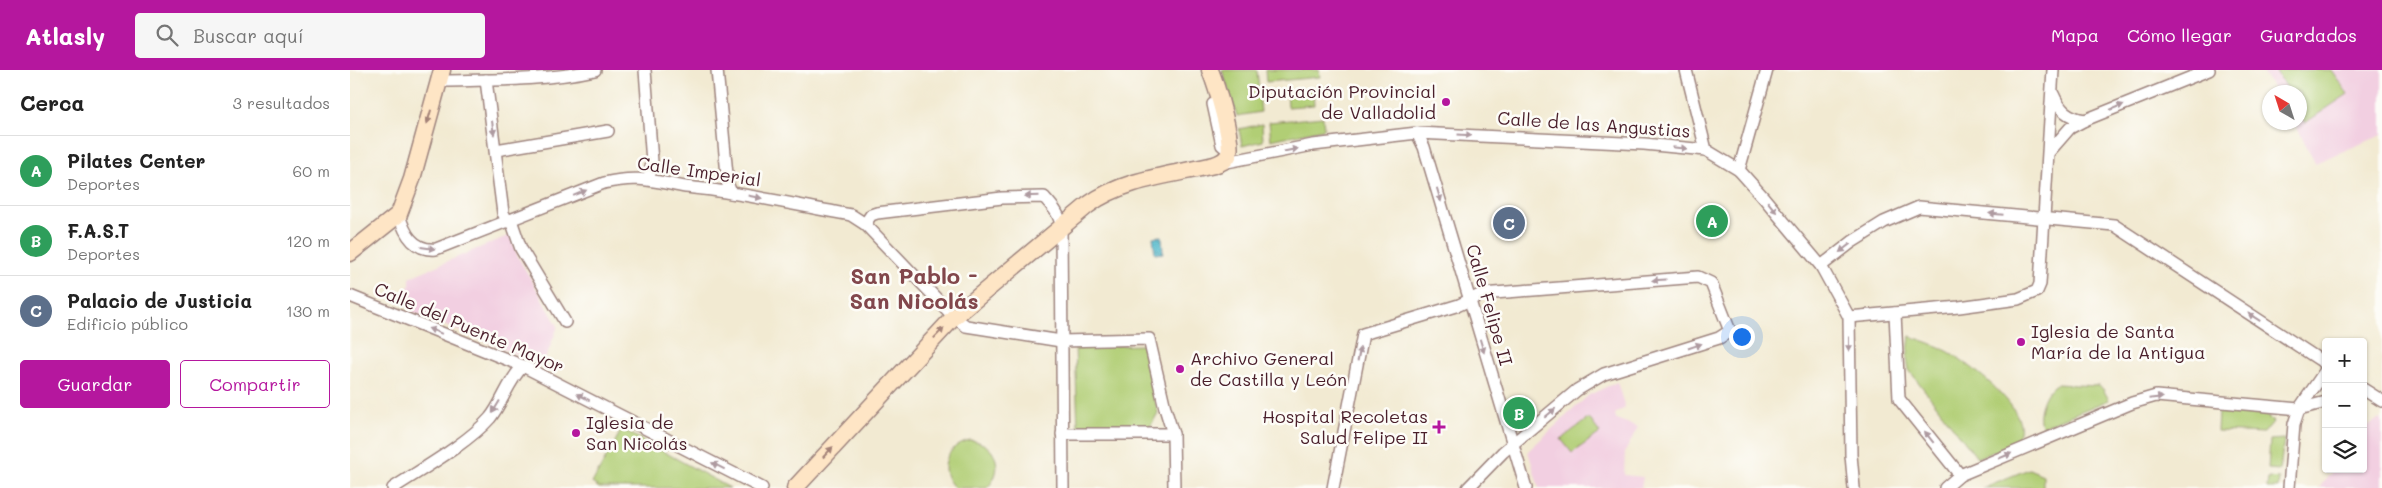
<!DOCTYPE html>
<html lang="es">
<meta charset="utf-8">
<style>
:root{--surface:#fff;--page:#f6f6f6;--text:#222;--muted:#767676;--line:#e0e0e0;--accent:#b5179e}
body{margin:0;font-family:Mali,sans-serif;background:var(--page);color:var(--text)}
.controls{position:absolute;right:15px;bottom:15px;display:grid;overflow:hidden;border-radius:5px;box-shadow:0 1px 4px #0004}
.controls button{width:45px;height:45px;display:grid;place-items:center;padding:0;border:0;border-bottom:1px solid var(--line);background:var(--surface);color:var(--text);font:25px sans-serif}
.compass{position:absolute;left:1912px;top:15px;width:45px;height:45px;border-radius:50%;background:var(--surface);box-shadow:0 1px 4px #0004;rotate:321deg}
.you{position:absolute;left:1391px;top:266px;width:18px;height:18px;margin:-12px;border:4px solid #fff;border-radius:50%;background:#1a73e8;box-shadow:0 0 0 8px #1a73e833}
.badge{display:grid;place-items:center;width:32px;height:32px;border-radius:50%;background:var(--accent);color:#fff;font-size:16px;font-weight:700}
.pin{position:absolute;translate:-50% -50%;border:2px solid #fff;box-shadow:0 1px 5px #0006}
.list{margin:0;padding:0;list-style:none}
h2{display:flex;justify-content:space-between;align-items:center;height:65px;margin:0;padding:0 20px;font-size:21px}
h2 small{font-size:16px;font-weight:400;color:var(--muted)}
.list li{display:grid;grid-template-columns:32px 1fr auto;gap:15px;align-items:center;box-sizing:border-box;height:70px;padding:0 20px;border-top:1px solid var(--line)}
.list b{display:block;font-size:19px;white-space:nowrap}
.list p{margin:0;font-size:16px;white-space:nowrap;color:var(--muted)}
.list em{font-size:16px;font-style:normal;color:var(--muted)}
.actions{display:flex;gap:10px;padding:15px 20px}
.actions a{flex:1;padding:11px 0;border:1px solid var(--accent);border-radius:5px;text-align:center;font-size:18px;color:var(--accent)}
.actions .main{background:var(--accent);color:#fff}
.icon{flex:none;width:28px;height:28px;fill:none;stroke:currentColor;stroke-width:2;stroke-linecap:round;stroke-linejoin:round}
.map{position:relative;flex:none;width:2032px;height:418px;overflow:hidden}
header{display:flex;align-items:center;gap:30px;box-sizing:border-box;height:70px;padding:0 25px;background:var(--accent);color:#fff}
header strong{font-size:24px}
nav{display:flex;gap:28px;margin-inline-start:auto;font-size:18px}
.search{width:350px;height:45px;background:var(--page);display:flex;align-items:center;gap:12px;box-sizing:border-box;padding:0 18px;border-radius:5px;color:var(--muted);font-size:19px}
main{display:flex}
aside{flex:1;background:var(--surface)}
.map>svg:first-child{display:block}
.built{fill:#f2cfe1}
.green{fill:#b1ce75;stroke:#7e7650}
.water{fill:url(#water-waves);stroke:#4b6a7a}
.lines{fill:none;stroke-linecap:round;stroke-linejoin:round}
.minor-casing{stroke:#9e847e;stroke-width:14}
.secondary-casing{stroke:#9e847e;stroke-width:19}
.minor{stroke:#fff;stroke-width:11}
.secondary{stroke:#fee5c5;stroke-width:16}
.oneway{fill:#ae9aa0}
.oneway2{fill:#a48278}
.poi-dot{fill:#b5179e;stroke:#fdfcf7;stroke-width:2}
.labels{text-anchor:middle;stroke-width:5;stroke-linejoin:round;paint-order:stroke}
.poi-label{font-size:18px;fill:#4a1f2b;stroke:#fdfcf7;text-anchor:start}
.street-label{font-size:18px;fill:#4a1f2b;stroke:#fdfcf7}
.district-label{font-size:22px;font-weight:bold;fill:#82474c;stroke:#fdfcf7}
</style>
<header>
<strong>Atlasly</strong>
<div class="search"><svg class="icon" aria-label="search" viewBox="0 0 24 24"><circle cx="10" cy="10" r="6"/><path d="M15 15l6 6"/></svg>Buscar aquí</div>
<nav><a>Mapa</a><a>Cómo llegar</a><a>Guardados</a></nav>
</header>
<main>
<aside>
<h2>Cerca<small>3 resultados</small></h2>
<ul class="list">
<li><span class="badge" style="background:#2e9e5b">A</span><div><b>Pilates Center</b><p>Deportes</p></div><em>60 m</em></li>
<li><span class="badge" style="background:#2e9e5b">B</span><div><b>F.A.S.T</b><p>Deportes</p></div><em>120 m</em></li>
<li><span class="badge" style="background:#5c6f8a">C</span><div><b>Palacio de Justicia</b><p>Edificio público</p></div><em>130 m</em></li>
</ul>
<div class="actions"><a class="main">Guardar</a><a>Compartir</a></div>
</aside>
<div class="map">
<svg width="2032" height="418" viewBox="0 0 2032 418">
<defs>
<pattern id="water-waves" width="16" height="10" patternUnits="userSpaceOnUse" patternTransform="scale(1.25)"><rect width="16" height="10" fill="#4cb6c9"/><path d="M0 5q4-4 8 0t8 0" fill="none" stroke="#4193a3"/></pattern>
</defs>
<rect width="100%" height="100%" fill="#fdfcf7"/>
<filter id="ink" filterUnits="userSpaceOnUse"><feTurbulence type="fractalNoise" baseFrequency=".02" numOctaves="2"/><feDisplacementMap in="SourceGraphic" scale="10" xChannelSelector="R" yChannelSelector="G"/><feConvolveMatrix kernelMatrix="1 2 1 2 8 2 1 2 1" color-interpolation-filters="sRGB"/></filter>
<filter id="wash" filterUnits="userSpaceOnUse"><feTurbulence type="fractalNoise" baseFrequency=".0096" numOctaves="4" result="noise"/><feDisplacementMap in="SourceGraphic" scale="20" xChannelSelector="R" yChannelSelector="G"/><feGaussianBlur stdDeviation="1.12" result="paint"/><feColorMatrix in="noise" values="0 0 0 0 0 0 0 0 0 0 0 0 0 0 0 0 0 1.4 0 .05"/><feComposite in="paint" operator="in"/></filter>
<g filter="url(#wash)">
<rect width="100%" height="100%" fill="#f2ead2"/>
<g class="built">
<polygon points="1911,0 2032,0 2032,65 1965,93 1945,53 1950,52 1950,22 1926,22"/>
<polygon points="160,165 168,187 208,256 193,295 60,241 58,216 60,216 60,207"/>
<polygon points="1267,312 1275,338 1265,344 1266,349 1288,357 1275,382 1274,405 1293,407 1291,418 1189,418 1178,381 1239,325"/>
<polygon points="2032,349 2032,418 1969,418 1984,399 2013,399 2013,361 2018,355 2020,356 2025,351"/>
</g>
<g class="green">
<polygon points="872,0 907,0 911,42 887,46"/>
<polygon points="915,0 969,0 970,7 916,12"/>
<polygon points="1925,0 1981,0 1998,24 1955,53 1950,45 1950,22 1940,22"/>
<polygon points="963,20 964,35 938,37 937,22"/>
<polygon points="973,47 974,59 921,70 919,52"/>
<polygon points="912,54 913,71 892,76 889,59"/>
<path d="M1560,266c14,5 27,9 39,16 19,11 85,60 69,85 -7,11 -30,16 -41,21l-68,-88 -2,-11z"/>
<polygon points="793,275 808,343 800,357 728,358 725,277"/>
<path d="M1706,314l42,2 5,3 6,11 -65,26 -4,-4c-2,-12 5,-32 16,-38z"/>
<polygon points="1868,341 1913,342 1923,352 1914,363 1867,361"/>
<polygon points="1239,348 1250,363 1222,383 1211,369"/>
<polygon points="272,359 380,418 249,418 242,413"/>
<polygon points="1934,369 1930,400 1918,399 1920,370"/>
<path d="M620,370c26,3 36,29 17,48h-32c-19,-17 -9,-43 15,-48z"/>
<polygon points="1679,399 1693,405 1693,418 1632,418"/>
<polygon points="1918,408 1929,409 1928,418 1917,418"/>
</g>
<polygon class="water" points="812,166 813,183 805,184 803,167"/>
</g>
<g filter="url(#ink)">
<g class="lines">
<defs>
<g id="minor">
<polyline points="295,0 302,92 299,108"/>
<polyline points="367,0 378,115 381,123"/>
<polyline points="1336,0 1356,80"/>
<polyline points="136,10 153,143 158,152"/>
<path d="M89,11c52,-1 106,0 156,-11"/>
<path d="M1703,24c7,16 14,23 32,26"/>
<polyline points="863,34 872,75 881,83"/>
<polyline points="1067,63 1074,77 1176,418"/>
<polyline points="146,80 258,61"/>
<polyline points="1699,82 1720,58 1735,50 1859,0"/>
<polyline points="872,93 963,75 1067,63 1294,74 1356,80 1389,100 1414,128 1471,196 1499,247 1501,385 1504,418"/>
<polyline points="1389,100 1417,0"/>
<path d="M49,144c5,19 14,37 37,35l168,-66c34,-8 49,-2 82,4 15,2 30,3 45,6 40,6 80,15 120,22l14,9 89,93 12,9 95,15 88,-2 16,69 8,26 1,54"/>
<polyline points="161,150 171,179 215,252"/>
<path d="M515,154l6,-9 6,-2 125,-15 42,-1c8,9 17,18 17,31l2,260"/>
<polyline points="1471,196 1502,172 1534,152 1569,137 1764,155 1976,294"/>
<polyline points="0,226 173,296 412,418"/>
<polyline points="1545,243 1549,329 1610,405"/>
<polyline points="1499,247 1609,237 1668,229 1687,221 1690,214 1703,0"/>
<polyline points="2013,319 2032,331"/>
<polyline points="712,364 823,364"/>
<path d="M43,418c29,-19 75,-45 97,-70 13,-16 18,-37 33,-52"/>
<polyline points="983,418 1013,264 1109,235 1132,224 1348,207 1361,213 1380,261 1369,268 1254,304 1227,320 1153,382 1118,418"/>
<polyline points="1595,418 1610,405 1782,333 1806,326 1949,339 1976,332"/>
<polyline points="1939,418 1944,354 1949,339 1976,300"/>
</g>
<g id="secondary">
<polyline points="0,183 49,144 62,109 92,0"/>
<path d="M445,418l159,-171 134,-112c35,-26 84,-30 126,-40 6,-2 12,-4 15,-11 4,-15 -13,-69 -19,-84"/>
</g>
</defs>
<use href="#minor" class="minor-casing"/>
<use href="#secondary" class="secondary-casing"/>
<use href="#minor" class="minor"/>
<use href="#secondary" class="secondary"/>
</g>
<defs><path id="oneway-solid" d="M-6-.8H1V-3.2L6.5 0L1 3.2V.8H-6Z" transform="scale(1.25)"/></defs>
<g class="oneway">
<use href="#oneway-solid" transform="translate(1767 37) rotate(-22)"/>
<use href="#oneway-solid" transform="translate(143 58) rotate(82)"/>
<use href="#oneway-solid" transform="translate(1115 65) rotate(4)"/>
<use href="#oneway-solid" transform="translate(1330 78) rotate(6)"/>
<use href="#oneway-solid" transform="translate(941 80) rotate(-11)"/>
<use href="#oneway-solid" transform="translate(230 123) rotate(-23)"/>
<use href="#oneway-solid" transform="translate(1089 125) rotate(73)"/>
<use href="#oneway-solid" transform="translate(682 126) rotate(179)"/>
<use href="#oneway-solid" transform="translate(405 127) rotate(11)"/>
<use href="#oneway-solid" transform="translate(1422 137) rotate(51)"/>
<use href="#oneway-solid" transform="translate(1646 144) rotate(-175)"/>
<use href="#oneway-solid" transform="translate(78 178) rotate(7)"/>
<use href="#oneway-solid" transform="translate(1495 178) rotate(142)"/>
<use href="#oneway-solid" transform="translate(1309 210) rotate(176)"/>
<use href="#oneway-solid" transform="translate(1904 247) rotate(-147)"/>
<use href="#oneway-solid" transform="translate(85 261) rotate(-158)"/>
<use href="#oneway-solid" transform="translate(1499 274) rotate(90)"/>
<use href="#oneway-solid" transform="translate(1132 276) rotate(73)"/>
<use href="#oneway-solid" transform="translate(1345 276) rotate(-19)"/>
<use href="#oneway-solid" transform="translate(1009 284) rotate(-79)"/>
<use href="#oneway-solid" transform="translate(233 327) rotate(-153)"/>
<use href="#oneway-solid" transform="translate(1806 328) rotate(-6)"/>
<use href="#oneway-solid" transform="translate(146 337) rotate(121)"/>
<use href="#oneway-solid" transform="translate(1200 343) rotate(-40)"/>
<use href="#oneway-solid" transform="translate(1579 367) rotate(-128)"/>
<use href="#oneway-solid" transform="translate(1655 386) rotate(-23)"/>
<use href="#oneway-solid" transform="translate(368 396) rotate(-153)"/>
</g>
<g class="oneway2">
<use href="#oneway-solid" transform="translate(79 47) rotate(106)"/>
<use href="#oneway-solid" transform="translate(589 263) rotate(-46)"/>
<use href="#oneway-solid" transform="translate(478 382) rotate(-47)"/>
</g>
</g>
<g class="poi-dot">
<circle cx="1096" cy="32" r="5"/>
<circle cx="1671" cy="272" r="5"/>
<circle cx="830" cy="299" r="5"/>
<path d="M1086.5 349.5h5v5h5v5h-5v5h-5v-5h-5v-5h5z"/>
<circle cx="226" cy="363" r="5"/>
</g>
<g class="labels">
<g class="poi-label">
<text x="1086" y="28" text-anchor="end">Diputación Provincial<tspan x="1086" dy="21">de Valladolid</tspan></text>
<text x="1681" y="268">Iglesia de Santa<tspan x="1681" dy="21">María de la Antigua</tspan></text>
<text x="840" y="295">Archivo General<tspan x="840" dy="21">de Castilla y León</tspan></text>
<text x="1078" y="353" text-anchor="end">Hospital Recoletas<tspan x="1078" dy="21">Salud Felipe II</tspan></text>
<text x="236" y="359">Iglesia de<tspan x="236" dy="21">San Nicolás</tspan></text>
</g>
<g class="street-label">
<text transform="translate(1244 55) rotate(4)" y="6">Calle de las Angustias</text>
<text transform="translate(349 102) rotate(8)" y="6">Calle Imperial</text>
<text transform="translate(1139 235) rotate(74)" y="6">Calle Felipe II</text>
<text transform="translate(119 258) rotate(23)" y="6">Calle del Puente Mayor</text>
</g>
<g class="district-label">
<text x="564" y="214">San Pablo -<tspan x="564" dy="25">San Nicolás</tspan></text>
</g>
</g>
</svg>
<div class="controls">
<button>+</button>
<button>−</button>
<button><svg class="icon" aria-label="layers" viewBox="0 0 24 24"><path d="M12 4l9 5-9 5-9-5zM3 14l9 5 9-5"/></svg></button>
</div>
<svg class="compass" viewBox="-18 -18 36 36"><path d="M0-13l5 13h-10z" fill="#e53935"/><path d="M0 13l5-13h-10z" fill="#767676"/></svg>
<div class="you"></div>
<div class="pin badge" style="left:1362px;top:151px;background:#2e9e5b">A</div>
<div class="pin badge" style="left:1169px;top:343px;background:#2e9e5b">B</div>
<div class="pin badge" style="left:1159px;top:153px;background:#5c6f8a">C</div>
</div>
</main>
